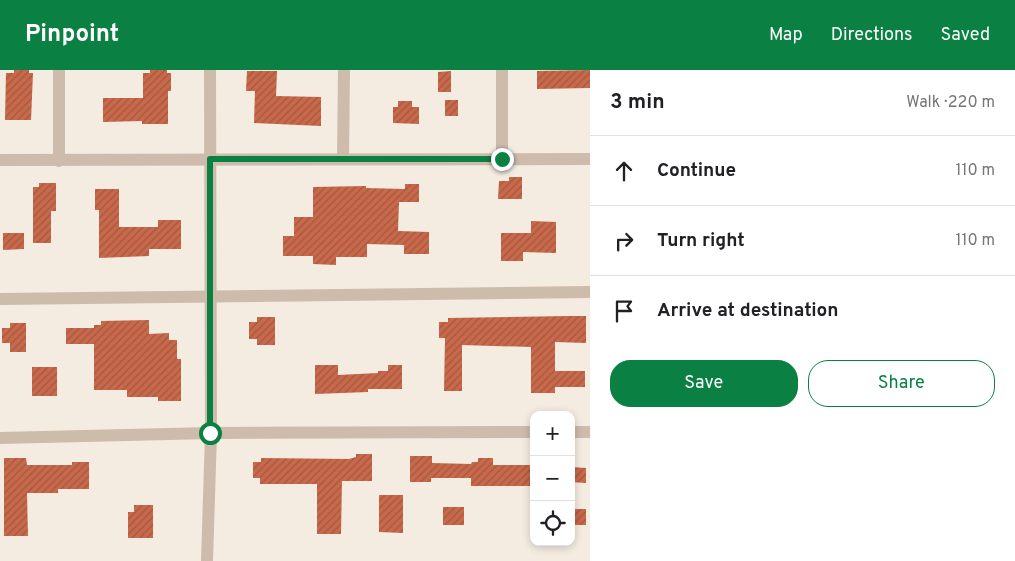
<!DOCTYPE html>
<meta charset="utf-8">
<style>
:root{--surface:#fff;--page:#f2f2f2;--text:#202124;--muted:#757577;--line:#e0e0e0;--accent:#0b8043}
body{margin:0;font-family:Overpass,sans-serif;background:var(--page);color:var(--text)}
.controls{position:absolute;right:15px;bottom:15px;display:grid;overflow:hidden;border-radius:10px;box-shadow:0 2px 8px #0003}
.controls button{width:45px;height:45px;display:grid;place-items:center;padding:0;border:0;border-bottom:1px solid var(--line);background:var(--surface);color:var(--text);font:25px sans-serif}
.stop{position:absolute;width:15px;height:15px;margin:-11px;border:4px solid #0b8043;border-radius:50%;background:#fff}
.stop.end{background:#0b8043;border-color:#fff;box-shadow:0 1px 5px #0008}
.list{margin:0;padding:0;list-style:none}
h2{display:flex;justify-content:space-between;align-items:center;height:65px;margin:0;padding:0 20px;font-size:21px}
h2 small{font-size:16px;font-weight:400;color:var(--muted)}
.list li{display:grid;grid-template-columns:32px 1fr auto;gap:15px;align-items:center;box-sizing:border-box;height:70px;padding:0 20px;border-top:1px solid var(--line)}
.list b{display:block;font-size:19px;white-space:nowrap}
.list em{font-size:16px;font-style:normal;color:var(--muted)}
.actions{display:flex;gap:10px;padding:15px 20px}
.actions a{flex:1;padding:11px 0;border:1px solid var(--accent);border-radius:20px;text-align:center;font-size:18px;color:var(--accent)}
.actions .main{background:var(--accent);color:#fff}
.icon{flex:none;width:28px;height:28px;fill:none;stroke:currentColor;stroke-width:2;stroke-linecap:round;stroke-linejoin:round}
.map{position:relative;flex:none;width:590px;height:491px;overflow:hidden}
header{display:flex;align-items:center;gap:30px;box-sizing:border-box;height:70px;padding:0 25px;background:var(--accent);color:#fff}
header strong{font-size:24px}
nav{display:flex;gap:28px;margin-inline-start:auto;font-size:18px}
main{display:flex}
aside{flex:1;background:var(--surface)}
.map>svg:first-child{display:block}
.building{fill:url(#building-hatch)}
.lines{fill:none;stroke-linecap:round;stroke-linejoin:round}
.street{stroke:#cdbbac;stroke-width:12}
.route{stroke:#0b8043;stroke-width:6}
</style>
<header>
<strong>Pinpoint</strong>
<nav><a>Map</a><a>Directions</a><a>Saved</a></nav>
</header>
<main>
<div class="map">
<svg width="590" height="491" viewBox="0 0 590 491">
<defs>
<pattern id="building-hatch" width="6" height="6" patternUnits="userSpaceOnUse" patternTransform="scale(1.25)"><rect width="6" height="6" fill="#c8694b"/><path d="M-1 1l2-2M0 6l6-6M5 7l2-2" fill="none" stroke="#a4573f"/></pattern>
</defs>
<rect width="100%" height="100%" fill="#f4ebe1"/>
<g class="building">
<polygon points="14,0 29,0 29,3 33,3 31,50 5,50 6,3 14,3"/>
<polygon points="150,0 167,0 167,3 171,3 171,21 168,21 168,54 142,54 142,51 103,52 103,28 143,28 143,3 150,3"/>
<polygon points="590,0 590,18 537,19 537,1"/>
<polygon points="247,1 277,1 276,26 321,27 321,56 254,53 255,21 246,21"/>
<polygon points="451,1 451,22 438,22 438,2"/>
<rect x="445" y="30" width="13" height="16"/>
<polygon points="398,31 412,31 412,37 419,37 419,54 393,53 393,37 398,37"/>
<polygon points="509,107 522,107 522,129 498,129 499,111 509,111"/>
<polygon points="39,113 56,113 56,141 51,141 51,173 33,173 33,117 39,117"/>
<polygon points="405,114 419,114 419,132 399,132 398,161 429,162 429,184 404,184 404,175 367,174 367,187 336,187 336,195 313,194 313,186 283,186 283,166 294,166 294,147 313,147 313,117 366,116 366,118 405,119"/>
<polygon points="95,119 119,119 119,157 158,157 158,150 181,150 181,179 149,179 149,186 99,188 99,140 95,140"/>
<polygon points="531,151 556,152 556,183 523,182 523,191 501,191 501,163 531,163"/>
<polygon points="3,163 24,163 24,179 3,180"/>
<polygon points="569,246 586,246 586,273 555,272 555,301 585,301 585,317 555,317 555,323 531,323 531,277 462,275 462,321 444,321 445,268 439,268 439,252 448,252 448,248"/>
<polygon points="257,247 275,247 275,275 257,275 257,269 249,269 249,252 257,252"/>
<polygon points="149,250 149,264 169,263 169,270 177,270 177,289 181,289 181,331 158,331 158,327 127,327 127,320 94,320 94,274 66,274 66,258 94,258 94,255 101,255 101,251"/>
<polygon points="10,253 26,253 26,282 10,282 10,273 2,273 2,258 10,258"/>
<polygon points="315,295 338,295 338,305 378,303 378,301 388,301 388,295 402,295 402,319 368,319 368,322 315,324"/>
<rect x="32" y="297" width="25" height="29"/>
<polygon points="356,384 372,384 372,411 342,411 341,464 317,464 317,414 260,414 260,408 253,408 253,392 261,392 261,388 349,389 356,387"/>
<polygon points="410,386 432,386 432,393 471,394 472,392 478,392 478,388 493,388 493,395 534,395 534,416 471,416 471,408 431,408 431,412 410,412"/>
<polygon points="4,388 26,388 27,395 72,395 72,392 89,392 89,419 58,419 58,423 27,423 28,466 4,466"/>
<polygon points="571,397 586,398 586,413 571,412"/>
<polygon points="379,425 403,425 403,463 379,462"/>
<polygon points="134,435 153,435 153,468 128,468 128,442 134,442"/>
<rect x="443" y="437" width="21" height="18"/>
<rect x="571" y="439" width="15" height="16"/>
</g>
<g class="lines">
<g class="street">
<polyline points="343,89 344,0"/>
<polyline points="502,89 502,0"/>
<polyline points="0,90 590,89"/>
<polyline points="59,91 59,0"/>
<polyline points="0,229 590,222"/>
<polyline points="571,362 590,362"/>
<polyline points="0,368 211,363 534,362"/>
<polyline points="207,491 211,363 210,0"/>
</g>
</g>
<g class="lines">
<polyline class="route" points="210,363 210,89 502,89"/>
</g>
</svg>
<div class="controls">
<button>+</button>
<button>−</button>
<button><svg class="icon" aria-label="locate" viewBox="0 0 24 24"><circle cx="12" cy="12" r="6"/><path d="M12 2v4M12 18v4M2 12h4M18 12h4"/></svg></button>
</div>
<div class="stop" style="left:210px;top:363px"></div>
<div class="stop end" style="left:502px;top:89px"></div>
</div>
<aside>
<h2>3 min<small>Walk · 220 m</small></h2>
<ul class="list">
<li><svg class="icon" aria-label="ahead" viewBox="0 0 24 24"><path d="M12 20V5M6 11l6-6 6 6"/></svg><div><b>Continue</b></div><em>110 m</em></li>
<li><svg class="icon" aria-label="right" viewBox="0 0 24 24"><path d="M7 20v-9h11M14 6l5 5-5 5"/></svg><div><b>Turn right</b></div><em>110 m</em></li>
<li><svg class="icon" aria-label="arrive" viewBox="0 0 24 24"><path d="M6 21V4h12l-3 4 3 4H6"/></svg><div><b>Arrive at destination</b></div></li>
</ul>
<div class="actions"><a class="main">Save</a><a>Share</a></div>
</aside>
</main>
